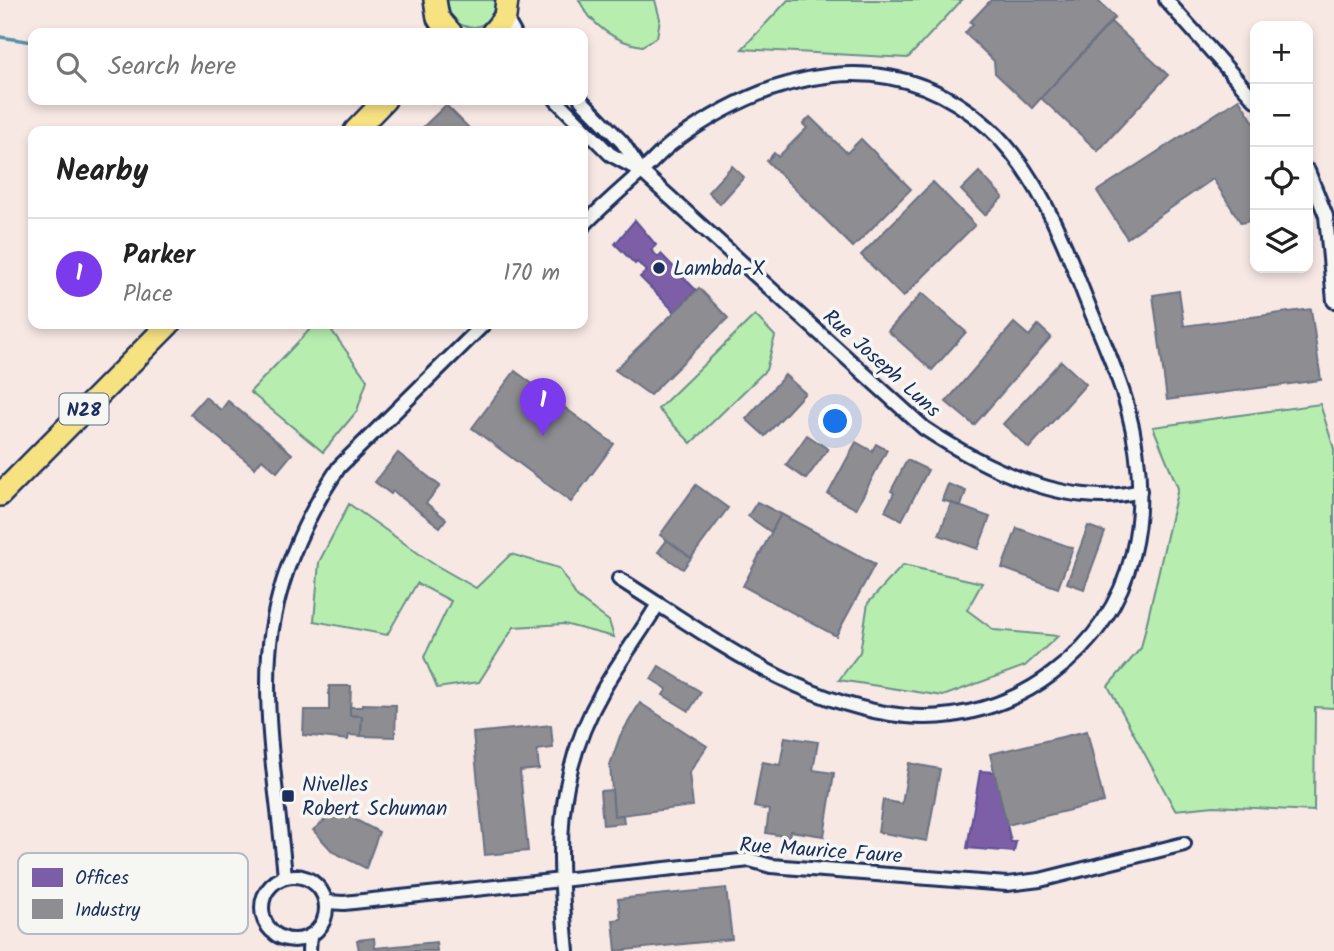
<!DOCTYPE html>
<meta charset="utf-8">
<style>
:root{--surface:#fff;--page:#f6f6f6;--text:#222;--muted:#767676;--line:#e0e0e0;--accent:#7c3aed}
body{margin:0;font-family:Kalam,sans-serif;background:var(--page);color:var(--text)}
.controls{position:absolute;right:21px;top:21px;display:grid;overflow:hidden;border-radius:14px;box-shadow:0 4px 10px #0003}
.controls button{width:63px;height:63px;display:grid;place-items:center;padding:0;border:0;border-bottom:2px solid var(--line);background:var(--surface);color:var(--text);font:35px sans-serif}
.you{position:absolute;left:836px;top:422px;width:24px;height:24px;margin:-18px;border:5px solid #fff;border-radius:50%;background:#1a73e8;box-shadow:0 0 0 10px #1a73e833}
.badge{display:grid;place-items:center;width:46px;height:46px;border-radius:50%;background:var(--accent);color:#fff;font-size:23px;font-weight:700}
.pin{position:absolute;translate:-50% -58px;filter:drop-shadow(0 2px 4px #0008)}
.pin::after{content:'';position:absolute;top:37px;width:24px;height:21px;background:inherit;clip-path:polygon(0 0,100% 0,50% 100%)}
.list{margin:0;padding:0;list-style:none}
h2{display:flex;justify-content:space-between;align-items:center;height:91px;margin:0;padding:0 28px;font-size:30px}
h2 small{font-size:23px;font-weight:400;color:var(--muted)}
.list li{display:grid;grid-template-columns:46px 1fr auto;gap:21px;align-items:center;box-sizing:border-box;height:112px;padding:0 28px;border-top:2px solid var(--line)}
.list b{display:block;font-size:26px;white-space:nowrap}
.list p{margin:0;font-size:23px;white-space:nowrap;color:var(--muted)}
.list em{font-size:23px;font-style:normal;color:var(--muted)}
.icon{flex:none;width:38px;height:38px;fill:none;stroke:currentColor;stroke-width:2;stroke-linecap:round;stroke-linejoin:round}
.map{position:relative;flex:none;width:1334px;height:951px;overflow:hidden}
.search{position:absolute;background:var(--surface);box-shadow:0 4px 10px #0003;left:28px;top:28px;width:560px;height:77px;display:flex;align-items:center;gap:18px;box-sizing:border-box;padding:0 24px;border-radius:14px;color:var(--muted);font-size:26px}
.panel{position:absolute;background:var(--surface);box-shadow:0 4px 10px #0003;left:28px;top:126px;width:560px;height:203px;border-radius:14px}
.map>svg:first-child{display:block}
.green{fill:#b7eeb0;stroke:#698e87;stroke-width:2}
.offices{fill:#7b5ea7;stroke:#5e5091;stroke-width:2}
.industry{fill:#8d8d92;stroke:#6b7182;stroke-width:2}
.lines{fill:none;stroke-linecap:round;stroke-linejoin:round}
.stream{stroke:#5790a7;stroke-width:3.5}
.street-casing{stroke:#1b2f5e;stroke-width:18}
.primary-casing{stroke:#1b2f5e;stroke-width:26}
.street{stroke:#f6f6f2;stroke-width:12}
.primary{stroke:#f7e281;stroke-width:21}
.poi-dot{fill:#1b2f5e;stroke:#f6f6f2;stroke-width:2.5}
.labels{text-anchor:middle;stroke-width:7;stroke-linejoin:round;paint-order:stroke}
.shield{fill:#f6f6f2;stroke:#5d6b8a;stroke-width:2}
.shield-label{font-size:19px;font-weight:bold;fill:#1b2f5e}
.poi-label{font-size:21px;fill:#1b2f5e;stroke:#f6f6f2;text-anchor:start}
.street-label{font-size:21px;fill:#1b2f5e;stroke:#f6f6f2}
.key{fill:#f6f6f2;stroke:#b4bac6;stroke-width:2}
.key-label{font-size:19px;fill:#1b2f5e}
</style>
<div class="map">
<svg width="1334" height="951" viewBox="0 0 1334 951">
<rect width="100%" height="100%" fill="#f7e8e4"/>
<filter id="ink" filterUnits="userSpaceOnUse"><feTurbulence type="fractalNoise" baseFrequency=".0143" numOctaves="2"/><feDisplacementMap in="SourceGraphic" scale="14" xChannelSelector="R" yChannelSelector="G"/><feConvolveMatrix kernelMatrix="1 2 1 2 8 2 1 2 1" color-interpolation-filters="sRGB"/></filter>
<g filter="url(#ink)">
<g class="green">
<path d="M447,0h48c0,26 -25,36 -44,18z"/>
<path d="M579,0h76l5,19 -3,18 -15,9c-27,-4 -51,-21 -63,-46z"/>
<polygon points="788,0 962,0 908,58 742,49"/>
<polygon points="755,315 775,336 766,370 691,443 658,409"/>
<polygon points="315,324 327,324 367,380 357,411 323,452 250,392"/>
<polygon points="1320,404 1334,449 1334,708 1315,707 1314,811 1214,806 1175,810 1108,686 1141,648 1178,488 1153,427"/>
<polygon points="349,504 432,563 476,588 511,554 559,568 577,597 609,621 614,637 564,624 514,627 479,682 437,688 424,657 451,601 417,583 387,635 314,621 319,562"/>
<polygon points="903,565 982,583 967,610 994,630 1058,636 1025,666 943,696 839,680 860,652 868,603"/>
</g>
<g class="offices">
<polygon points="635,220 656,245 651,250 658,257 661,254 696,290 675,312 640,277 647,271 637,262 635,264 615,244"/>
<polygon points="980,771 995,772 1011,842 1016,842 1014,852 967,848"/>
</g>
<g class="industry">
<polygon points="991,0 1097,0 1115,17 1032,108 995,73 994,61 965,33 973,24 970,22"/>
<polygon points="1111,22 1168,75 1098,151 1041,98"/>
<polygon points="1239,99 1255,124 1255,220 1241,223 1213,179 1127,238 1097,191"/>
<polygon points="446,105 472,131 419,131"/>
<polygon points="810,117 847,153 861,139 911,189 853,247 767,161 774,153 778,157 807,128 803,124"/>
<polygon points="732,166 744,177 720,204 708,192"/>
<polygon points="979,172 1003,197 985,215 961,190"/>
<polygon points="933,182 975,225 903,297 861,255"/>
<polygon points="699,288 728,318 650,395 615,370"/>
<polygon points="1179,291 1184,326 1311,309 1321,380 1167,400 1153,295"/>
<polygon points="922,293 966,332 932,370 888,331"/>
<polygon points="1014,323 1029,336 1038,325 1051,337 974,425 946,402"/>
<polygon points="1061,361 1086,384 1029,448 1003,424"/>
<polygon points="515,371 614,444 571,502 472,428"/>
<polygon points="785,375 805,393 765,436 746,419"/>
<polygon points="205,397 221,410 228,401 292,454 277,472 262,459 255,468 190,414"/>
<polygon points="807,435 828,449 806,479 786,465"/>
<polygon points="856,442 872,451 876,444 887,450 856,509 828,494"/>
<polygon points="398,453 440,486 426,503 446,519 440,527 393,491 391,494 375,482"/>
<polygon points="907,460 928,470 902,520 885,511 894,493 891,491"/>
<polygon points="948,484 966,491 961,506 942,500"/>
<polygon points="696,485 728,508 691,558 660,535"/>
<polygon points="757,502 781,514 771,532 748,516"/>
<polygon points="951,503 990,517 978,549 939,535"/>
<polygon points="781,514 875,564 836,636 743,586"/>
<polygon points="1088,526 1105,532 1084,589 1067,583"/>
<polygon points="1017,528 1073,548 1058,588 1002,568"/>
<polygon points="667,540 691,558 683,569 658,552"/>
<polygon points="659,666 701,692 689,711 663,695 667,689 651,679"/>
<polygon points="329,686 351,686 350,715 362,716 361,736 349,735 348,740 303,735 304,710 329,710"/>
<polygon points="640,703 707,746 689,773 693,806 614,816 610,765 620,736"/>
<polygon points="362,704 396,705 395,737 361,736 362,716 350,715 350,707 362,707"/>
<polygon points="551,725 553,748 537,750 539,769 520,771 528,851 485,855 473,733"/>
<polygon points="1087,731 1104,802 1007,825 990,754"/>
<polygon points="785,737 818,742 813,770 834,773 824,836 790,831 789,837 766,833 769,810 754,807 762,762 780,765"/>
<polygon points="909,763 940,769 927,841 878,832 883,800 902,804"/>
<polygon points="612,790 614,816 623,815 624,823 603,825 600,791"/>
<polygon points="343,805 354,819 379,832 366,868 333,852 313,830"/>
<polygon points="726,888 732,939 616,951 613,920 621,919 618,899"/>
<polygon points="374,938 375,948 436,942 437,951 359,951 357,940"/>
</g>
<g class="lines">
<polyline class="stream" points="0,37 33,42"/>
<defs>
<g id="street">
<polyline points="1166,0 1255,100"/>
<polyline points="505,17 514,33"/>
<polyline points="556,100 610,154 639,170"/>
<path d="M581,100l41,42 20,30 282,256c57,38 144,83 216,63"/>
<polyline points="1308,171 1326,216 1334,301"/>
<path d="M583,226c18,-19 38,-36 57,-53 12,-10 22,-23 35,-32 97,-70 216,-101 314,-13 45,41 72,106 93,161 15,39 34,77 45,117 27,101 13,203 -75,268 -41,31 -95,47 -146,42 -109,-11 -197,-81 -287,-137"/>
<circle cx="294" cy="908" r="32"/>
<path d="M285,877c-6,-73 -21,-150 -16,-223 5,-66 33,-132 70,-187l145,-143"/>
<polyline points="326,902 344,903 750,860 771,866 1007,884 1040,880 1184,844"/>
<polyline points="309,951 310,936"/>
<path d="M567,951c-9,-97 -15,-172 36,-261 17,-30 38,-57 55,-86"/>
</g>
<g id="primary">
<polyline points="435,0 438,18 451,33"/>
<polyline points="492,33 505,17 507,0"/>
<polyline points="355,131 385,100"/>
<polyline points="0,495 169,324"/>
</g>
</defs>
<use href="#street" class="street-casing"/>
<use href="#primary" class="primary-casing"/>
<use href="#street" class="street"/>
<use href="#primary" class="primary"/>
</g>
</g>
<g class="poi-dot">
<circle cx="659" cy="268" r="7"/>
<rect x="281" y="789" width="14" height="14" rx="3.5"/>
</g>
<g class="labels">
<rect class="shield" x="59.5" y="393.5" width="49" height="31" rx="5"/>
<g class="shield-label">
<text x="84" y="416">N28</text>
</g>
<g class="poi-label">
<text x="673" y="275">Lambda-X</text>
<text x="302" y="791">Nivelles<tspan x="302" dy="24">Robert Schuman</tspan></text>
</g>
<g class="street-label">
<text transform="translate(882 363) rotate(42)" y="7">Rue Joseph Luns</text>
<text transform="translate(821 850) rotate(4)" y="7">Rue Maurice Faure</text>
</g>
</g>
<rect x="18" y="853" width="230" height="81" rx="10" class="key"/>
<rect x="32" y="868" width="31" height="19" fill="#7b5ea7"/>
<rect x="32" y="899" width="31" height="20" fill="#8d8d92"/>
<g class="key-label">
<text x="75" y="884">Offices</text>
<text x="75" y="916">Industry</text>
</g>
</svg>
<div class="controls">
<button>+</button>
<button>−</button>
<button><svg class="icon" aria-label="locate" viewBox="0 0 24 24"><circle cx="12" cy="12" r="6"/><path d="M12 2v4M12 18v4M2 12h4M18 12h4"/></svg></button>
<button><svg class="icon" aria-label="layers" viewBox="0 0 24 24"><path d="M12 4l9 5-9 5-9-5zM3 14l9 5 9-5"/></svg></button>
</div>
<div class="you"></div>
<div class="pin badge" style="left:543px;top:436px">1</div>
<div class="search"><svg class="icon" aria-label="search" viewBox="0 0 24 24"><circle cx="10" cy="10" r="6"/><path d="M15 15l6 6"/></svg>Search here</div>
<section class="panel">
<h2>Nearby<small></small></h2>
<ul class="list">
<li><span class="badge">1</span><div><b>Parker</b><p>Place</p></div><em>170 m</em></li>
</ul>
</section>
</div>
